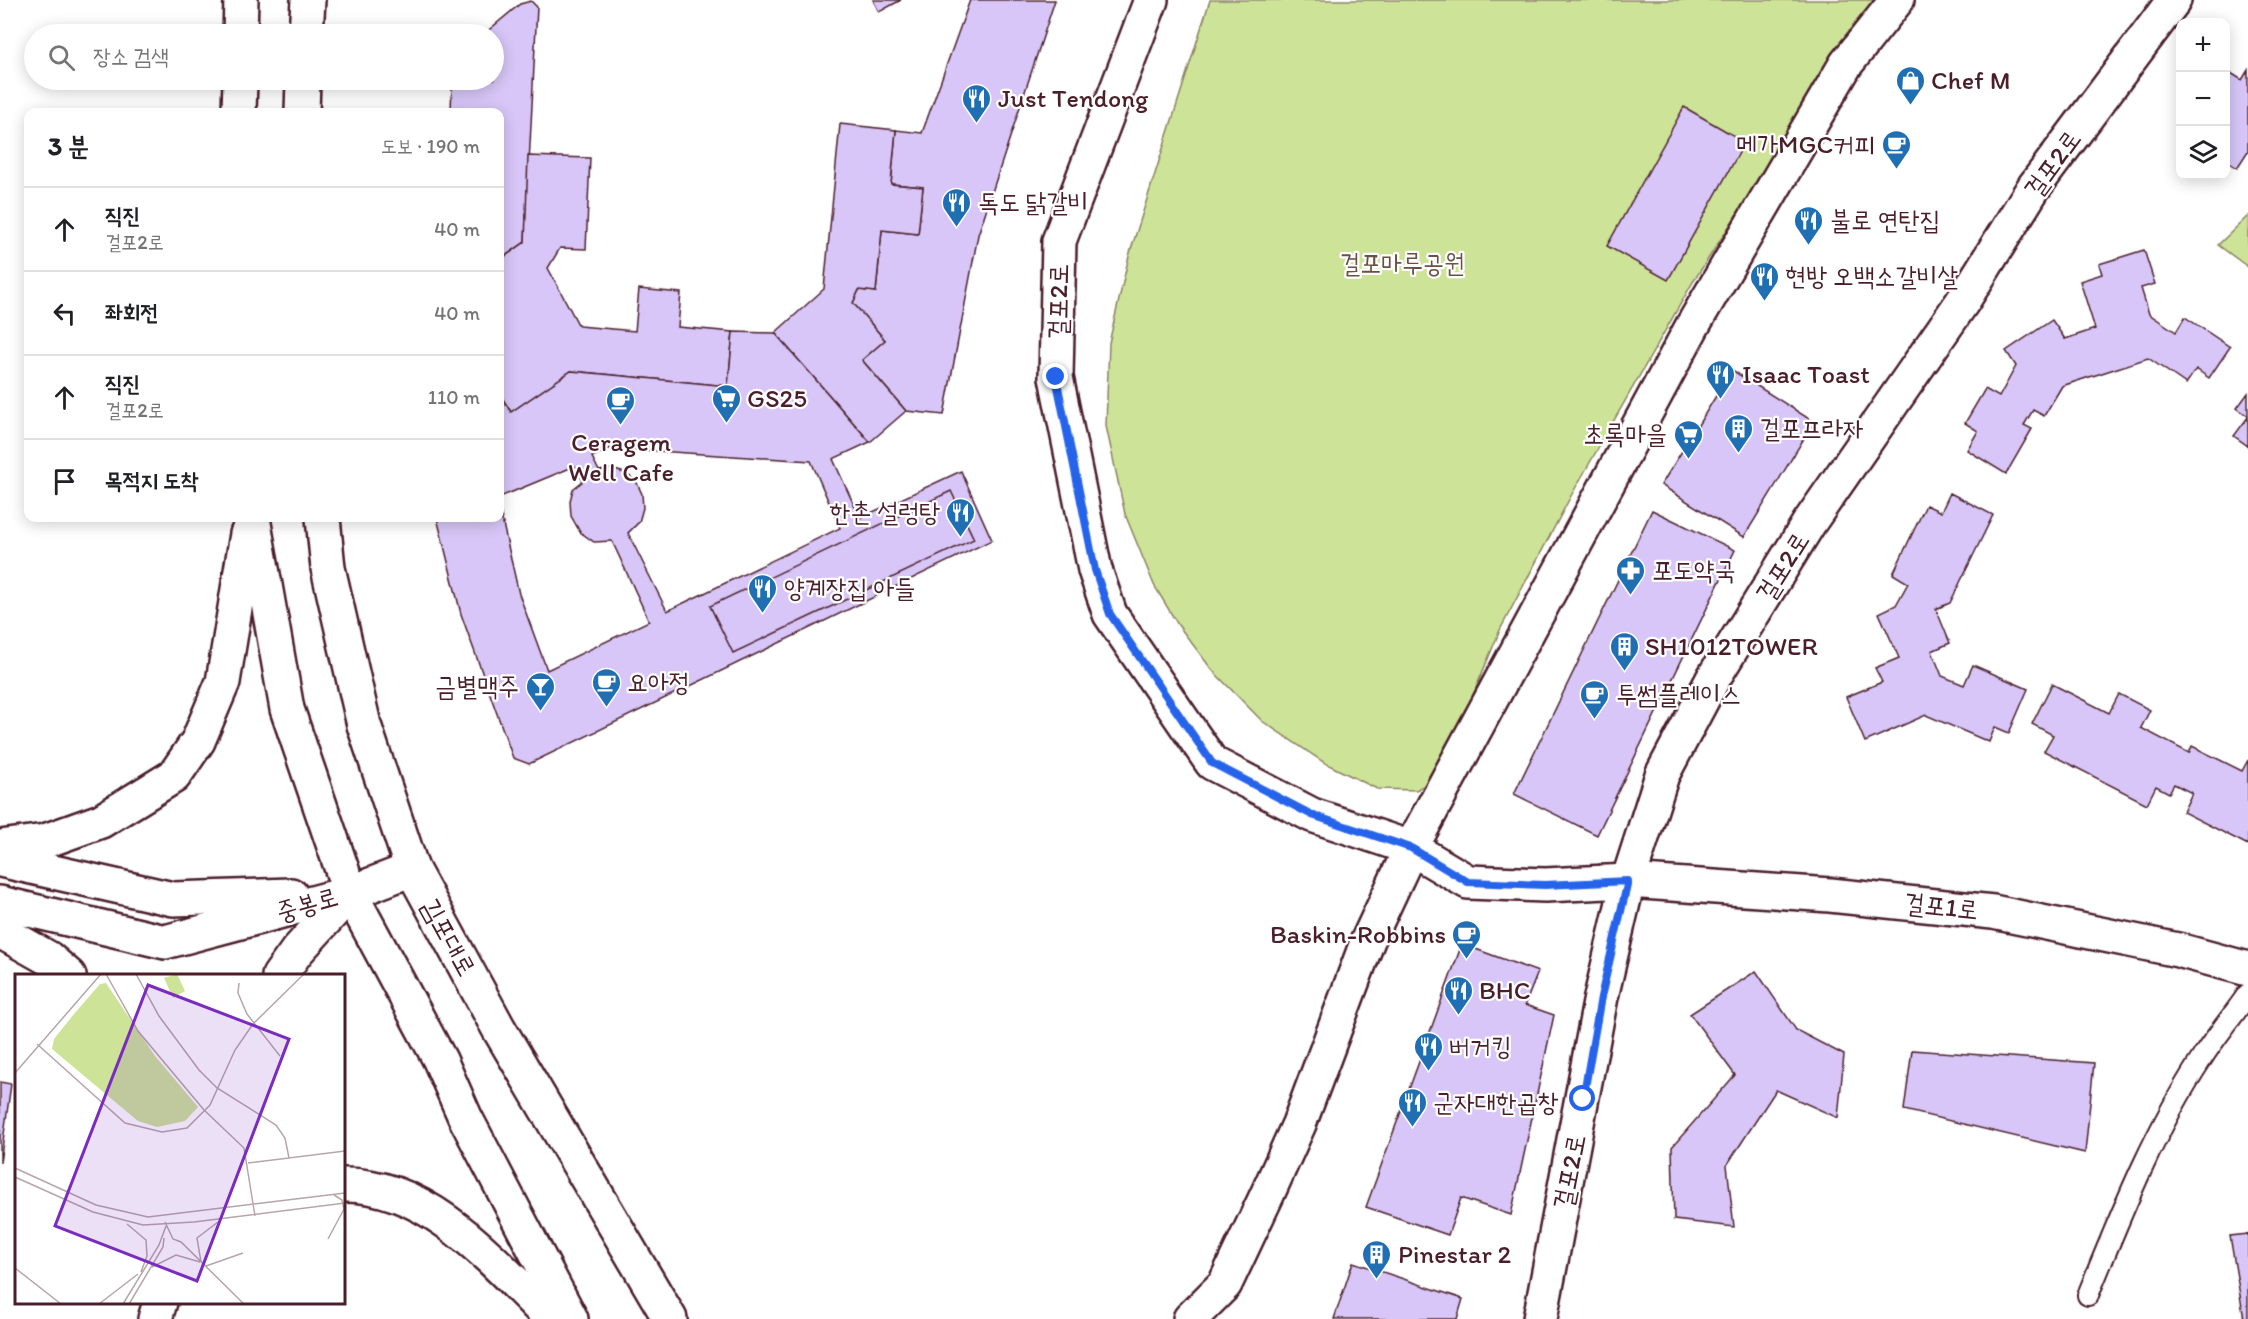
<!DOCTYPE html>
<html lang="ko">
<meta charset="utf-8">
<style>
:root{--surface:#fff;--page:#f2f2f2;--text:#202124;--muted:#757577;--line:#e0e0e0}
body{margin:0;font-family:Itim,"Poor Story",sans-serif;background:var(--page);color:var(--text)}
.controls{position:absolute;right:18px;top:18px;display:grid;overflow:hidden;border-radius:12px;box-shadow:0 3px 15px #0003}
.controls button{width:54px;height:54px;display:grid;place-items:center;padding:0;border:0;border-bottom:2px solid var(--line);background:var(--surface);color:var(--text);font:30px sans-serif}
.stop{position:absolute;width:18px;height:18px;margin:-14px;border:4px solid #2563eb;border-radius:50%;background:#fff}
.stop.end{background:#2563eb;border-color:#fff;box-shadow:0 2px 6px #0008}
.list{margin:0;padding:0;list-style:none}
h2{display:flex;justify-content:space-between;align-items:center;height:78px;margin:0;padding:0 24px;font-size:26px}
h2 small{font-size:20px;font-weight:400;color:var(--muted)}
.list li{display:grid;grid-template-columns:39px 1fr auto;gap:18px;align-items:center;box-sizing:border-box;height:84px;padding:0 24px;border-top:2px solid var(--line)}
.list b{display:block;font-size:22px;white-space:nowrap}
.list p{margin:0;font-size:20px;white-space:nowrap;color:var(--muted)}
.list em{font-size:20px;font-style:normal;color:var(--muted)}
.icon{flex:none;width:33px;height:33px;fill:none;stroke:currentColor;stroke-width:2;stroke-linecap:round;stroke-linejoin:round}
.map{position:relative;flex:none;width:2248px;height:1319px;overflow:hidden}
.search{position:absolute;background:var(--surface);box-shadow:0 3px 15px #0003;left:24px;top:24px;width:480px;height:66px;display:flex;align-items:center;gap:15px;box-sizing:border-box;padding:0 21px;border-radius:33px;color:var(--muted);font-size:22px}
.panel{position:absolute;background:var(--surface);box-shadow:0 3px 15px #0003;left:24px;top:108px;width:480px;height:414px;border-radius:12px}
.map>svg:first-child{display:block}
.green{fill:#cde398;stroke:#8c8162;stroke-width:1.5}
.building{fill:#d7c6f7;stroke:#4a1f2b;stroke-width:1.5;fill-rule:evenodd}
.lines{fill:none;stroke-linecap:round;stroke-linejoin:round}
.lane-casing{stroke:#4a1f2b;stroke-width:24}
.street-casing{stroke:#4a1f2b;stroke-width:38}
.secondary-casing{stroke:#4a1f2b;stroke-width:38}
.lane{stroke:#fff;stroke-width:20}
.street{stroke:#fff;stroke-width:33}
.secondary{stroke:#fff;stroke-width:33}
.route{stroke:#2563eb;stroke-width:8}
.labels{text-anchor:middle;stroke-width:4.5;stroke-linejoin:round;paint-order:stroke}
.poi-label{font-size:26px;fill:#4a1f2b;stroke:#fff;text-anchor:start}
.street-label{font-size:26px;fill:#4a1f2b;stroke:#fff}
.park-label{font-size:26px;fill:#6b5046;stroke:#fff}
.inset-road{fill:none;stroke:#b7a5aa;stroke-width:1.5}
.view{fill:#7b2cbf;fill-opacity:0.15;stroke:#7b2cbf;stroke-width:3}
.inset-edge{fill:none;stroke:#4a1f2b;stroke-width:3}
</style>
<div class="map">
<svg width="2248" height="1319" viewBox="0 0 2248 1319">
<rect width="100%" height="100%" fill="#fff"/>
<filter id="ink" filterUnits="userSpaceOnUse"><feTurbulence type="fractalNoise" baseFrequency=".0167" numOctaves="2"/><feDisplacementMap in="SourceGraphic" scale="12" xChannelSelector="R" yChannelSelector="G"/><feConvolveMatrix kernelMatrix="1 2 1 2 8 2 1 2 1" color-interpolation-filters="sRGB"/></filter>
<g filter="url(#ink)">
<g class="green">
<polygon points="1210,0 1884,0 1839,57 1693,282 1572,494 1500,630 1439,777 1416,790 1377,789 1325,763 1262,721 1213,671 1178,625 1154,585 1125,514 1106,426 1109,343 1129,256"/>
<polygon points="2248,216 2248,267 2218,245"/>
</g>
<g class="building">
<polygon points="873,0 901,0 879,12"/>
<polygon points="970,0 1055,0 978,235 944,415 906,411 862,360 885,340 853,303 859,290 876,292 882,230 918,234 923,187 891,184 896,130 922,133"/>
<polygon points="531,1 537,7 525,242 500,260 500,112 451,112 452,83 454,80 494,80 494,34 484,34 520,4"/>
<polygon points="2226,70 2242,80 2248,70 2248,151 2237,168 2226,161"/>
<polygon points="1684,107 1745,142 1668,280 1607,246"/>
<polygon points="840,124 896,130 891,184 923,187 918,234 882,230 876,292 859,290 853,303 885,340 862,360 906,411 870,442 775,333 824,289"/>
<polygon points="528,156 590,158 586,249 560,248 548,268 579,326 635,331 639,289 681,293 678,327 733,332 728,386 571,371 511,412 500,395 500,260 525,242"/>
<polygon points="2144,250 2155,284 2141,288 2149,314 2176,332 2185,317 2230,347 2209,378 2196,369 2186,384 2148,358 2062,386 2044,416 2033,410 2024,425 2032,429 2006,474 1967,450 1978,431 1965,423 1985,389 1999,397 2016,366 2006,351 2052,320 2065,339 2095,329 2080,281 2102,274 2099,264"/>
<path d="M733,332l42,1 95,109 -37,17 27,59 101,-47 31,69 -463,224 -16,-6 -52,-144 -24,-96h63v-7l19,83 28,76 102,-49 -37,-80 -18,1 -14,-10 -9,-16 -1,-15 3,-12 10,-8 -8,-15 -75,31v-102l11,17 60,-41 157,15zM611,448l200,13 29,67 -173,83 -39,-78 11,-11 4,-14 -1,-14 -6,-13 -11,-8 -14,-4 -12,2 -7,-14z"/>
<polygon points="1732,370 1814,422 1744,537 1661,485"/>
<polygon points="2248,393 2248,416 2237,408"/>
<polygon points="2248,417 2248,446 2234,436"/>
<polygon points="951,491 974,539 733,653 710,606"/>
<polygon points="1950,493 1993,515 1950,603 1936,609 1950,643 1932,651 1942,676 1964,685 1973,665 2028,689 2009,733 1995,727 1989,742 1926,715 1865,742 1846,697 1882,682 1875,668 1899,658 1879,613 1896,605 1908,583 1893,574 1926,505 1941,512"/>
<polygon points="1652,510 1735,550 1597,835 1514,794"/>
<polygon points="2052,684 2109,713 2119,694 2150,710 2141,728 2189,753 2192,746 2242,771 2248,760 2248,845 2183,812 2192,793 2174,784 2169,793 2156,786 2147,804 2044,751 2053,735 2032,724"/>
<polygon points="1462,944 1538,972 1525,1005 1554,1015 1511,1215 1461,1198 1448,1235 1366,1207"/>
<polygon points="1756,971 1796,1030 1844,1055 1838,1118 1776,1090 1727,1165 1734,1227 1674,1220 1672,1147 1735,1075 1690,1014"/>
<polygon points="1912,1050 2094,1063 2085,1153 1904,1110"/>
<polygon points="0,1082 11,1084 0,1163"/>
<polygon points="2248,1234 2248,1319 2244,1319 2230,1236"/>
<polygon points="1353,1262 1463,1299 1457,1319 1334,1319"/>
</g>
<g class="lines">
<defs>
<path id="lane" d="M2088,1295c33,-81 66,-164 114,-237 14,-22 31,-42 46,-64"/>
<polyline id="street" points="1540,1319 1601,997 1628,881 1662,775 1714,677 1809,523 1963,301 2034,187 2174,0"/>
<g id="secondary">
<polyline points="1151,0 1059,241 1056,377 1095,570 1110,614 1212,763 1312,815 1411,848 1468,882 1545,885 1628,881 1830,895 1993,912 2178,950 2248,969"/>
<polyline points="240,34 241,0"/>
<polyline points="306,34 308,0"/>
<polyline points="239,112 240,80"/>
<polyline points="302,112 303,80"/>
<polyline points="253,518 287,709 350,893 440,1060 465,1117 571,1319"/>
<polyline points="323,518 328,568 364,725 412,869 499,1029 670,1319"/>
<polyline points="0,847 45,841 101,821 174,776 198,741 223,682 247,534"/>
<polyline points="0,860 173,899 291,895"/>
<polyline points="0,903 165,942 350,893"/>
<polyline points="0,931 48,958 69,976"/>
<polyline points="279,976 297,951 350,893 412,869"/>
<path d="M344,1185c85,-1 150,77 207,134"/>
<polyline points="155,1319 160,1302"/>
<polyline points="1190,1319 1225,1284 1267,1195 1299,1124 1368,940 1411,848 1693,325 1846,64 1897,0"/>
</g>
</defs>
<use href="#lane" class="lane-casing"/>
<use href="#street" class="street-casing"/>
<use href="#secondary" class="secondary-casing"/>
<use href="#lane" class="lane"/>
<use href="#street" class="street"/>
<use href="#secondary" class="secondary"/>
</g>
</g>
<g class="lines" filter="url(#ink)">
<polyline class="route" points="1056,377 1095,570 1110,614 1212,763 1312,815 1411,848 1468,882 1545,885 1628,881 1601,997 1583,1099"/>
</g>
<defs>
<symbol id="shop-pin" viewBox="-11 -11 22 30"><path d="M0 17L-7.5 6A9.5 9.5 0 1 1 7.5 6Z" fill="#1f6fb2" stroke="#fff"/><path d="M-5-2.5h2.3a2.7 3.5 0 0 1 5.4 0H5L5.5 6h-11ZM-1.5-2.5h3a1.5 2.3 0 0 0-3 0Z" fill="#fff"/></symbol>
<symbol id="restaurant-pin" viewBox="-11 -11 22 30"><path d="M0 17L-7.5 6A9.5 9.5 0 1 1 7.5 6Z" fill="#1f6fb2" stroke="#fff"/><path d="M-5-6h1v4h1v-4h1v4h1v-4h1v5L-1.5 .5V6h-2V.5L-5-1ZM5-6V6H3V1.5H1.5Q1.5-4 5-6Z" fill="#fff"/></symbol>
<symbol id="cafe-pin" viewBox="-11 -11 22 30"><path d="M0 17L-7.5 6A9.5 9.5 0 1 1 7.5 6Z" fill="#1f6fb2" stroke="#fff"/><path d="M-5.5-4.5H6V0H3Q3 3.5 0 3.5H-2.5Q-5.5 3.5-5.5 0ZM3-3.2v2h1.7v-2ZM-6 4.5H4V6H-6Z" fill="#fff"/></symbol>
<symbol id="supermarket-pin" viewBox="-11 -11 22 30"><path d="M0 17L-7.5 6A9.5 9.5 0 1 1 7.5 6Z" fill="#1f6fb2" stroke="#fff"/><path d="M-6-5.5h2.5l.6 2H6L4.5 2H-2.5L-4.4-4H-6ZM-1.5 3.2a1.3 1.3 0 1 0 .1 0ZM3 3.2a1.3 1.3 0 1 0 .1 0Z" fill="#fff"/></symbol>
<symbol id="building-pin" viewBox="-11 -11 22 30"><path d="M0 17L-7.5 6A9.5 9.5 0 1 1 7.5 6Z" fill="#1f6fb2" stroke="#fff"/><path d="M-4-6H4V6H1V3H-1V6H-4ZM-2.5-4.3h1.7v1.8h-1.7ZM.8-4.3h1.7v1.8H.8ZM-2.5-1h1.7V.8h-1.7ZM.8-1h1.7V.8H.8Z" fill="#fff"/></symbol>
<symbol id="pharmacy-pin" viewBox="-11 -11 22 30"><path d="M0 17L-7.5 6A9.5 9.5 0 1 1 7.5 6Z" fill="#1f6fb2" stroke="#fff"/><path d="M-2-6h4v4h4v4h-4v4h-4v-4h-4v-4h4Z" fill="#fff"/></symbol>
<symbol id="bar-pin" viewBox="-11 -11 22 30"><path d="M0 17L-7.5 6A9.5 9.5 0 1 1 7.5 6Z" fill="#1f6fb2" stroke="#fff"/><path d="M-6-5H6L.8 .8V4.5H3.5V6h-7V4.5H-.8V.8Z" fill="#fff"/></symbol>
</defs>
<g fill-rule="evenodd">
<use href="#shop-pin" x="1894" y="64" width="33" height="45"/>
<use href="#restaurant-pin" x="960" y="82" width="33" height="45"/>
<use href="#cafe-pin" x="1880" y="128" width="33" height="45"/>
<use href="#restaurant-pin" x="940" y="186" width="33" height="45"/>
<use href="#restaurant-pin" x="1792" y="204" width="33" height="45"/>
<use href="#restaurant-pin" x="1748" y="260" width="33" height="45"/>
<use href="#restaurant-pin" x="1704" y="358" width="33" height="45"/>
<use href="#supermarket-pin" x="710" y="382" width="33" height="45"/>
<use href="#cafe-pin" x="604" y="384" width="33" height="45"/>
<use href="#building-pin" x="1722" y="412" width="33" height="45"/>
<use href="#supermarket-pin" x="1672" y="418" width="33" height="45"/>
<use href="#restaurant-pin" x="944" y="496" width="33" height="45"/>
<use href="#pharmacy-pin" x="1614" y="554" width="33" height="45"/>
<use href="#restaurant-pin" x="746" y="572" width="33" height="45"/>
<use href="#building-pin" x="1608" y="630" width="33" height="45"/>
<use href="#cafe-pin" x="590" y="666" width="33" height="45"/>
<use href="#bar-pin" x="524" y="670" width="33" height="45"/>
<use href="#cafe-pin" x="1578" y="678" width="33" height="45"/>
<use href="#cafe-pin" x="1450" y="918" width="33" height="45"/>
<use href="#restaurant-pin" x="1442" y="974" width="33" height="45"/>
<use href="#restaurant-pin" x="1412" y="1030" width="33" height="45"/>
<use href="#restaurant-pin" x="1396" y="1086" width="33" height="45"/>
<use href="#building-pin" x="1360" y="1238" width="33" height="45"/>
</g>
<g class="labels">
<g class="poi-label">
<text x="1931" y="89">Chef M</text>
<text x="998" y="107">Just Tendong</text>
<text x="1875" y="153" text-anchor="end">메가MGC커피</text>
<text x="978" y="211">독도 닭갈비</text>
<text x="1830" y="229">불로 연탄집</text>
<text x="1785" y="285">현방 오백소갈비살</text>
<text x="1742" y="383">Isaac Toast</text>
<text x="747" y="407">GS25</text>
<text x="1759" y="437">걸포프라자</text>
<text x="1667" y="443" text-anchor="end">초록마을</text>
<text x="621" y="451" text-anchor="middle">Ceragem<tspan x="621" dy="30">Well Cafe</tspan></text>
<text x="940" y="521" text-anchor="end">한촌 설렁탕</text>
<text x="1652" y="579">포도약국</text>
<text x="784" y="597">양계장집 아들</text>
<text x="1645" y="655">SH1012TOWER</text>
<text x="627" y="691">요아정</text>
<text x="519" y="695" text-anchor="end">금별맥주</text>
<text x="1616" y="703">투썸플레이스</text>
<text x="1446" y="943" text-anchor="end">Baskin-Robbins</text>
<text x="1479" y="999">BHC</text>
<text x="1449" y="1055">버거킹</text>
<text x="1433" y="1111">군자대한곱창</text>
<text x="1398" y="1263">Pinestar 2</text>
</g>
<g class="street-label">
<text transform="translate(2052 164) rotate(-54)" y="9">걸포2로</text>
<text transform="translate(1058 302) rotate(-89)" y="9">걸포2로</text>
<text transform="translate(1782 567) rotate(-58)" y="9">걸포2로</text>
<text transform="translate(307 904) rotate(-16)" y="9">중봉로</text>
<text transform="translate(1941 906) rotate(6)" y="9">걸포1로</text>
<text transform="translate(449 937) rotate(61)" y="9">김포대로</text>
<text transform="translate(1569 1172) rotate(-79)" y="9">걸포2로</text>
</g>
<g class="park-label">
<text x="1402" y="272">걸포마루공원</text>
</g>
</g>
<g transform="translate(15 974)">
<rect width="330" height="330" fill="#fff"/>
<path d="M162,0l8,17 -12,7 -9,-20zM91,9l49,73 43,51 -13,14 -28,6 -19,-6 -86,-72 2,-10 20,-25 26,-30z" fill="#cde398"/>
<path class="inset-road" d="M91,0l32,57 66,79 40,38 11,68M121,0l23,42 40,54 18,18 59,37 9,13 4,20 56,-7M224,9l-1,10 9,21 33,42M22,70l88,79 37,9 25,-4 23,-23 25,-55 18,-26 51,-50M0,99l86,-99M233,189l41,-5M0,194l81,37 52,12 197,-24M0,203l78,35 50,13 51,-3 151,-19M150,248l8,17 8,3 63,62M112,250l19,16 1,16 -6,16M313,265l16,-30 -2,-9 -8,-5M186,288l-4,-24 21,-16M191,292l37,-13M137,293l24,-12 24,7M0,294l46,36M84,330l39,-30M108,330l36,-59 7,-19M114,330l34,-57 1,-9"/>
<path class="view" d="M133,11l141,54 -92,242 -142,-55z"/>
<rect width="330" height="330" class="inset-edge"/>
</g>
</svg>
<div class="controls">
<button>+</button>
<button>−</button>
<button><svg class="icon" aria-label="layers" viewBox="0 0 24 24"><path d="M12 4l9 5-9 5-9-5zM3 14l9 5 9-5"/></svg></button>
</div>
<div class="stop" style="left:1583px;top:1099px"></div>
<div class="stop end" style="left:1056px;top:377px"></div>
<div class="search"><svg class="icon" aria-label="search" viewBox="0 0 24 24"><circle cx="10" cy="10" r="6"/><path d="M15 15l6 6"/></svg>장소 검색</div>
<section class="panel">
<h2>3 분<small>도보 · 190 m</small></h2>
<ul class="list">
<li><svg class="icon" aria-label="ahead" viewBox="0 0 24 24"><path d="M12 20V5M6 11l6-6 6 6"/></svg><div><b>직진</b><p>걸포2로</p></div><em>40 m</em></li>
<li><svg class="icon" aria-label="left" viewBox="0 0 24 24"><path d="M17 20v-9H6M10 6l-5 5 5 5"/></svg><div><b>좌회전</b></div><em>40 m</em></li>
<li><svg class="icon" aria-label="ahead" viewBox="0 0 24 24"><path d="M12 20V5M6 11l6-6 6 6"/></svg><div><b>직진</b><p>걸포2로</p></div><em>110 m</em></li>
<li><svg class="icon" aria-label="arrive" viewBox="0 0 24 24"><path d="M6 21V4h12l-3 4 3 4H6"/></svg><div><b>목적지 도착</b></div></li>
</ul>
</section>
</div>
